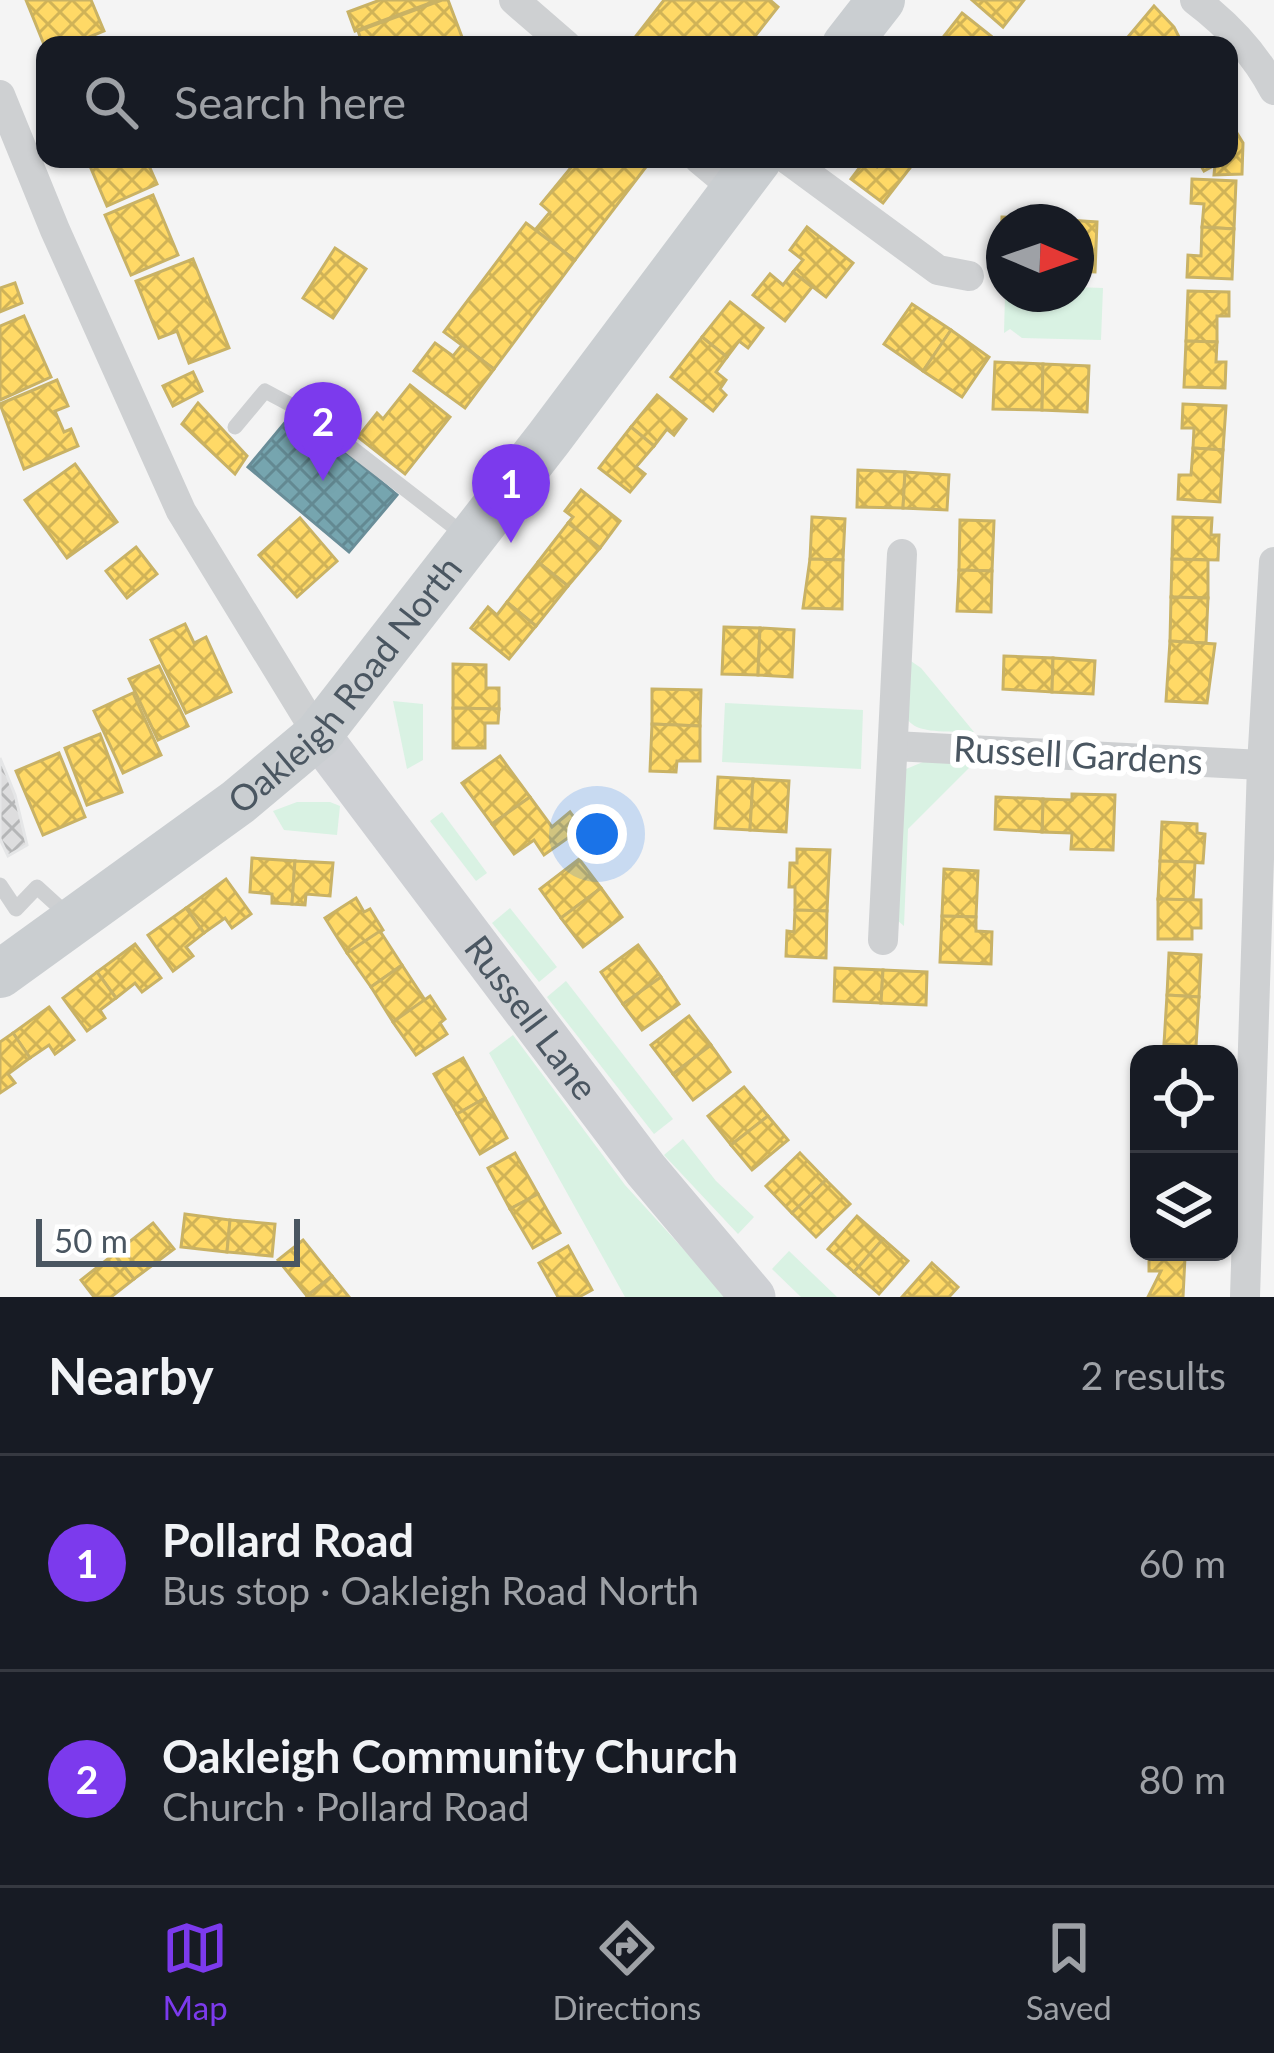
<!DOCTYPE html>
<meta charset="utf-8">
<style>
:root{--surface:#171b24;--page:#20242c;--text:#f1f3f6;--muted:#9ea1a6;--line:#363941;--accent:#7c3aed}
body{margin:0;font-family:Lato,sans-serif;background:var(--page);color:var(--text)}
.controls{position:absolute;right:36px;bottom:36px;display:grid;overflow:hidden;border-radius:24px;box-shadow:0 3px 9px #0004}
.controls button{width:108px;height:108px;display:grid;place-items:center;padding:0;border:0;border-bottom:3px solid var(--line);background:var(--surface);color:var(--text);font:60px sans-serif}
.compass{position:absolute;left:986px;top:204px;width:108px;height:108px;border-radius:50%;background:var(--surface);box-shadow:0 3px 9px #0004;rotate:92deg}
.scale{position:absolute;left:36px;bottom:30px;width:264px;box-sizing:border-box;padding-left:12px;border:6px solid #4a5661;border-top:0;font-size:33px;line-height:42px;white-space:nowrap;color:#4a5661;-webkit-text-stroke:9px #fff;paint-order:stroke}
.you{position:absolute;left:597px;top:834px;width:42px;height:42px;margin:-30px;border:9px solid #fff;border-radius:50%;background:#1a73e8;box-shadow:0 0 0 18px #1a73e833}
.badge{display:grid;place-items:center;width:78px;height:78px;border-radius:50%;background:var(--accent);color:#fff;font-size:39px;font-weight:700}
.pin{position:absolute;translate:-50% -99px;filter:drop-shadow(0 3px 6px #0008)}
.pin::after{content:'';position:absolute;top:63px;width:42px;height:36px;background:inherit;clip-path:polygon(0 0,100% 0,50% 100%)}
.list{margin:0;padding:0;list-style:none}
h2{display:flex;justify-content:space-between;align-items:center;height:156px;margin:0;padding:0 48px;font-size:51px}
h2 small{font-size:39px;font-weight:400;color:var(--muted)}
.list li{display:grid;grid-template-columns:78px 1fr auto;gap:36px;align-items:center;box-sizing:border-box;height:216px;padding:0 48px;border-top:3px solid var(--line)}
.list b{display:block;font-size:45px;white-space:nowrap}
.list p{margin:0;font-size:39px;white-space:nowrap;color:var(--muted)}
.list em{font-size:39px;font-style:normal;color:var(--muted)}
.icon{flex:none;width:66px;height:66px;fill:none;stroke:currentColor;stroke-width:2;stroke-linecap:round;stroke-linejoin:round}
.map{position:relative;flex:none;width:1274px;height:1297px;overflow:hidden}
.search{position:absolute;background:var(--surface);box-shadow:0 3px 9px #0004;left:36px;right:36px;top:36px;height:132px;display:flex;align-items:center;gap:30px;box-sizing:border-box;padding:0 42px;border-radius:24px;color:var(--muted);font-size:45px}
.sheet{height:588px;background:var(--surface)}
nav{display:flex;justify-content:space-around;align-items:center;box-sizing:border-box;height:168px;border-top:3px solid var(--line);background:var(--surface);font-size:33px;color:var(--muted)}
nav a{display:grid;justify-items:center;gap:6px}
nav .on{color:var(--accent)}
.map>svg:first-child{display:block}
.grass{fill:#d9f2e3}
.homes{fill:url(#homes-cross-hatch);stroke:#c9b264;stroke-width:3}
.public{fill:url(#public-cross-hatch);stroke:#698d98;stroke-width:3}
.building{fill:url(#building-cross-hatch);stroke:#e5e6e7;stroke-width:3}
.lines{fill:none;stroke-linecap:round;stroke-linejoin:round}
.lane{stroke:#ced0d2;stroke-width:15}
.street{stroke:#ced0d2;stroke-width:30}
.secondary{stroke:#ced0d4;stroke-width:45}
.primary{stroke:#caced1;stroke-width:48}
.labels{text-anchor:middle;stroke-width:12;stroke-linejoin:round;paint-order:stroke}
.street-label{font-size:36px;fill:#4a5661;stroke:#fff}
</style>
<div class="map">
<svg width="1274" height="1297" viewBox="0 0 1274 1297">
<defs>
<pattern id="homes-cross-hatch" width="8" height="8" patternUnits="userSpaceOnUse" patternTransform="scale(3)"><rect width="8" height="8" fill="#ffd966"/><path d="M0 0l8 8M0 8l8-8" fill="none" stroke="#d0b357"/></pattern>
<pattern id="public-cross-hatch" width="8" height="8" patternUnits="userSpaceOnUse" patternTransform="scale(3)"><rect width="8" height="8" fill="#76a5af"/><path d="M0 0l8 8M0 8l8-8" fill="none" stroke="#638992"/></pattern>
<pattern id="building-cross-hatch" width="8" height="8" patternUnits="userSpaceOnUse" patternTransform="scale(3)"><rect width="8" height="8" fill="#ddddde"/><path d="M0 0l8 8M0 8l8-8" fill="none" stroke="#b5b6b7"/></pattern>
</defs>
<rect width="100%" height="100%" fill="#f4f4f4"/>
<g class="grass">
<polygon points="1076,287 1103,288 1101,340 1022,338 1010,329 1004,333 1005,294 1076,294"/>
<path d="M902,655l19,13 53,64c-76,0 -73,-3 -72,-77z"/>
<polygon points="393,701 423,704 423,760 407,769"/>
<polygon points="725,703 863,710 861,769 722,762"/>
<polygon points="923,762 975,762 908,829 904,926 889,913 906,769"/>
<polygon points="297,802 330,802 340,806 337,835 284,830 273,811"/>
<polygon points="442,812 487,873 476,881 430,821"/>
<polygon points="510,908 557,967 539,982 492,923"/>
<polygon points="566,981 673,1119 654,1134 547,997"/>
<polygon points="513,1035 625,1185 727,1297 625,1297 489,1053"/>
<polygon points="683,1139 716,1181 754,1217 738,1234 664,1155"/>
<polygon points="789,1251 837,1297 801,1297 772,1269"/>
</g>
<g class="homes">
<polygon points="26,0 91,0 104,31 70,45 45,47"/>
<polygon points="380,0 438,0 355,31 348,12"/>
<polygon points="442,0 448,0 465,45 377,45 375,40 363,45 358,31"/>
<polygon points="664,0 770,0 778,7 748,45 640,45 633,40"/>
<polygon points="972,0 1024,0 1003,27"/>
<polygon points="1154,6 1174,27 1183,45 1132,45 1128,37"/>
<polygon points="962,13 991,36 984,45 937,45"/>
<polygon points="1229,120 1243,143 1242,174 1214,175 1215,165 1204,171 1197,159 1229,159"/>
<polygon points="87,159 146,159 157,184 107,206"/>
<polygon points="578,159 652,159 575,260 535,230 550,212 541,204"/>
<polygon points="866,159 877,167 883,159 907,159 913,164 883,203 851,179"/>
<polygon points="1192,179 1236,181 1234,229 1202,227 1204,204 1191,203"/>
<polygon points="153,195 178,255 131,275 105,215"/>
<polygon points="1002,217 1051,219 1004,222 1004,267 1000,267"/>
<polygon points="1051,219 1097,222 1095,272 1076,271 1076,222"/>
<polygon points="526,223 575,260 494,369 444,332"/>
<polygon points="807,227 853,263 826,297 793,272 803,260 790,250"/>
<polygon points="1202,227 1234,229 1232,279 1187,277 1188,255 1201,256"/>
<polygon points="335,248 366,269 333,318 303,298"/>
<polygon points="193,259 229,348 189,363 177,331 159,338 136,281"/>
<polygon points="793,272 812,287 785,321 753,295 770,274 783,285"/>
<polygon points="15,283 22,303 0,312 0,288"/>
<polygon points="1188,291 1229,292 1229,316 1217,316 1217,342 1186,341"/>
<polygon points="730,302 763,328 748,348 739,341 727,357 702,337"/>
<polygon points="912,304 951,330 923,371 884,344"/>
<polygon points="24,316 51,377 0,400 0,326"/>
<polygon points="951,330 989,357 962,397 923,371"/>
<polygon points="702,337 727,357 716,372 726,380 720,389 726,395 713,411 671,377"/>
<polygon points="1186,341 1217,342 1216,362 1226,362 1225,388 1184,387"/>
<polygon points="435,343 453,356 462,345 494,369 465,408 414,371"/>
<polygon points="995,362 1043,364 1042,410 993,409"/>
<polygon points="1043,364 1089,366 1087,412 1042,410"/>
<polygon points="193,372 202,391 173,406 163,386"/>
<polygon points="57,380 68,406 55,411 64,432 71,429 78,446 24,469 0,404"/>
<polygon points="410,385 450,417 405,474 358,437 377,413 383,419"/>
<polygon points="657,395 686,419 674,435 667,429 654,446 631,427"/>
<polygon points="198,403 247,456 235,474 182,424"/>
<polygon points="1183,404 1226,406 1223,450 1193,448 1194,428 1182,428"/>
<polygon points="631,427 654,446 636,467 645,474 630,492 599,468"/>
<polygon points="1193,448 1223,450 1220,502 1178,499 1179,475 1191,475"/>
<polygon points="75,464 117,522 67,558 25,500"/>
<polygon points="858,470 905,472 903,508 857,507"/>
<polygon points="905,472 949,475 947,510 903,508"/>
<polygon points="581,490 620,521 600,548 568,523 573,517 565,511"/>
<polygon points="812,517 845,519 843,560 810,559"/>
<polygon points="1173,517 1212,518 1211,535 1219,535 1218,560 1172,559"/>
<polygon points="300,518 337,561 297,597 259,555"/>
<polygon points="960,520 994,521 992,571 959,570"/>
<polygon points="568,523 600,548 568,586 538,562"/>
<polygon points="136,547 157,574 127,598 106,571"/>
<polygon points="810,559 843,560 842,609 803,608"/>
<polygon points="1172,559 1208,560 1208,598 1171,597"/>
<polygon points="538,562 568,586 536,626 507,602"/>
<polygon points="959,570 992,571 991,612 957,611"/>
<polygon points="1171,597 1208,598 1206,643 1170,641"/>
<polygon points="507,602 536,626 509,659 471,628 488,607 497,615"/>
<polygon points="185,624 194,643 206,637 231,692 186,713 151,640"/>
<polygon points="724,627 760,628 758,675 722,674"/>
<polygon points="760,628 794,630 792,677 758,675"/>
<polygon points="1170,641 1215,644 1207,703 1166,701"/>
<polygon points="1004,656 1053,658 1052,692 1003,689"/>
<polygon points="1053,658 1095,661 1093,694 1052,692"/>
<polygon points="453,664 486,665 486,688 499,688 499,709 453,708"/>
<polygon points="159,666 188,726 158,740 129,679"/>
<polygon points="652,689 701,690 700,726 652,724"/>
<polygon points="133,693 161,755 123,773 94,711"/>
<polygon points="453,708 499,709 498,723 485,723 485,748 453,748"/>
<polygon points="652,724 700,726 700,761 677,761 676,772 650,771"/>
<polygon points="100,734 122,792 87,805 65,748"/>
<polygon points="59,753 85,817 43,835 16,771"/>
<polygon points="500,756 530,797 492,824 462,783"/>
<polygon points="718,777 753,779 750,830 715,828"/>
<polygon points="753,779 789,781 786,832 750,830"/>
<polygon points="1072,794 1115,795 1113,850 1071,849 1072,833 1042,832 1043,799 1072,800"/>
<polygon points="530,797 552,827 570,812 582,828 544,855 534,840 514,854 492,824"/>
<polygon points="996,797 1043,799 1042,832 995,829"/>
<polygon points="1162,822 1197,824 1197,833 1205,834 1203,863 1160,861"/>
<polygon points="797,849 830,850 827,911 795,910 795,887 789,887 790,863 797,863"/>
<polygon points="252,858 295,861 292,904 272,903 272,894 250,892"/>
<polygon points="579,859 601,888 561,918 540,889"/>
<polygon points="295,861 333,863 330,896 306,894 305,905 292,904"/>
<polygon points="1160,861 1195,862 1193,900 1158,899"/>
<polygon points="944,869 978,871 976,917 942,916"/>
<polygon points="226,879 251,914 232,928 225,918 204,933 186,908"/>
<polygon points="601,888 622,917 583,947 561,918"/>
<polygon points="356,898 364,912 370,909 383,930 347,953 325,918"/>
<polygon points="1158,899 1201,900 1201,928 1192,928 1192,939 1158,939"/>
<polygon points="186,908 204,933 186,947 193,956 173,971 148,935"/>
<polygon points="795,910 827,911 826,958 786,956 787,931 794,932"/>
<polygon points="942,916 976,917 976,931 992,932 991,964 940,962"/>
<polygon points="380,931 402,965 371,987 347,953"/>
<polygon points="135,944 161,978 142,992 135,983 116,998 97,972"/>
<polygon points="638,945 661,977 623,1004 601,972"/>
<polygon points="1169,953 1201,955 1199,997 1167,995"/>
<polygon points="402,965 425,1000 393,1022 371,987"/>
<polygon points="835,968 883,970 881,1003 834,1001"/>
<polygon points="883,970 927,972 926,1005 881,1003"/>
<polygon points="97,972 116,998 100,1010 105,1018 87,1031 63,998"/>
<polygon points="661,977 679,1004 642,1030 623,1004"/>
<polygon points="1167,995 1199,997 1196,1046 1164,1044"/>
<polygon points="430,996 445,1019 440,1023 447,1034 416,1055 393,1022"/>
<polygon points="49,1007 74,1040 55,1054 49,1045 30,1058 13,1033"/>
<polygon points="689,1016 711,1045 673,1074 651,1045"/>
<polygon points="13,1033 30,1058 8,1074 15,1083 0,1093 0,1042"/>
<polygon points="711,1045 730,1072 693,1100 673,1074"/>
<polygon points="463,1058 485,1098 457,1114 434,1074"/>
<polygon points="744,1087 768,1116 731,1145 708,1116"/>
<polygon points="485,1098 507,1138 480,1154 457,1114"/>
<polygon points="768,1116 788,1140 752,1170 731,1145"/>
<polygon points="515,1153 538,1194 510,1209 488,1168"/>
<polygon points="800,1153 826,1180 792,1213 766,1186"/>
<polygon points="826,1180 850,1204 816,1237 792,1213"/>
<polygon points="538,1194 560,1233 533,1248 510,1209"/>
<polygon points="185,1214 230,1220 227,1252 181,1247"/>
<polygon points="857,1216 883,1239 854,1272 828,1249"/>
<polygon points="230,1220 275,1224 272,1256 227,1252"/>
<polygon points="153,1223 174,1249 134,1279 114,1254"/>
<polygon points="883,1239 908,1261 879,1294 854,1272"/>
<polygon points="303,1240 332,1276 307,1296 278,1260"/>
<polygon points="568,1246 592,1290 579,1297 558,1297 539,1263"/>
<polygon points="114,1254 134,1279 111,1297 94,1297 81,1280"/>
<polygon points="1149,1255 1185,1257 1183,1297 1148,1297 1161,1271 1149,1271"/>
<polygon points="932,1263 958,1287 949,1297 902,1297"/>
<polygon points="332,1276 349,1297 308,1297 307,1296"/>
</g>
<polygon class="public" points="287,420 318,446 327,436 397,495 349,552 248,467"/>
<polygon class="building" points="0,758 15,795 27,845 8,856 0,839"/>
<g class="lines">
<g class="lane">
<polyline points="235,427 265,391 308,414 467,537"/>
<polyline points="0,885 16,909 37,887 71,918"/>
</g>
<g class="street">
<polyline points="514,0 566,45"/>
<path d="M1195,0c33,25 60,53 79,90"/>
<polyline points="0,95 55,230 181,511 318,735"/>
<polyline points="699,159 735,189"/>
<polyline points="787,159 938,270 969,276"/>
<polyline points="894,746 1262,765"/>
<polyline points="883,940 902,554"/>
<polyline points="1245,1297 1262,765 1274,562"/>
</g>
<path class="secondary" id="s1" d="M318,735l328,435 107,127"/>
<g class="primary">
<polyline points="846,45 881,0"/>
<path id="s2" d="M0,974l238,-172 80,-67 231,-297 209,-279"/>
</g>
</g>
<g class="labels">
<g class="street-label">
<text dy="13" stroke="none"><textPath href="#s2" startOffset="453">Oakleigh Road North</textPath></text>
<text transform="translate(1078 755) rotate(3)" y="13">Russell Gardens</text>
<text dy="13" stroke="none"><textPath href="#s1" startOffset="354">Russell Lane</textPath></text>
</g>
</g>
</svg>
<div class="controls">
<button><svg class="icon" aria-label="locate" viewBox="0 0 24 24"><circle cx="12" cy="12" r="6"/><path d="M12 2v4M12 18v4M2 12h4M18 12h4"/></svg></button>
<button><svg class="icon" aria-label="layers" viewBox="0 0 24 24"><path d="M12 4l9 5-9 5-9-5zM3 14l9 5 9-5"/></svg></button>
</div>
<svg class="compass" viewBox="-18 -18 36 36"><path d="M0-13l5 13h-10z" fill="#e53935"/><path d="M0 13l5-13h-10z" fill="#9ea1a6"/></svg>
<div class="scale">50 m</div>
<div class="you"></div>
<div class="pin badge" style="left:511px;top:543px">1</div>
<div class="pin badge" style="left:323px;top:481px">2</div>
<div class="search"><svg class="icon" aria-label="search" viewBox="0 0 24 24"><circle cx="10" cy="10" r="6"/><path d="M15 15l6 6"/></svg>Search here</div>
</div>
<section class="sheet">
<h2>Nearby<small>2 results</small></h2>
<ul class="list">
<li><span class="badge">1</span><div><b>Pollard Road</b><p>Bus stop · Oakleigh Road North</p></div><em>60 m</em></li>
<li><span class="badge">2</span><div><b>Oakleigh Community Church</b><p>Church · Pollard Road</p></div><em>80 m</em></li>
</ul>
</section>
<nav>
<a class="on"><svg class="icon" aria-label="map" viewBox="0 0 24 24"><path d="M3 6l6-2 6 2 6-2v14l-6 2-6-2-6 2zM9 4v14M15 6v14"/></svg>Map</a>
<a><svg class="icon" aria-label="directions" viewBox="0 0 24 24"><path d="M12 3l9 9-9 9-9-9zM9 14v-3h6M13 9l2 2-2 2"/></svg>Directions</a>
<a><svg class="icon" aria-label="saved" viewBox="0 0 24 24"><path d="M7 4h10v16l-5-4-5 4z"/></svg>Saved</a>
</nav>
